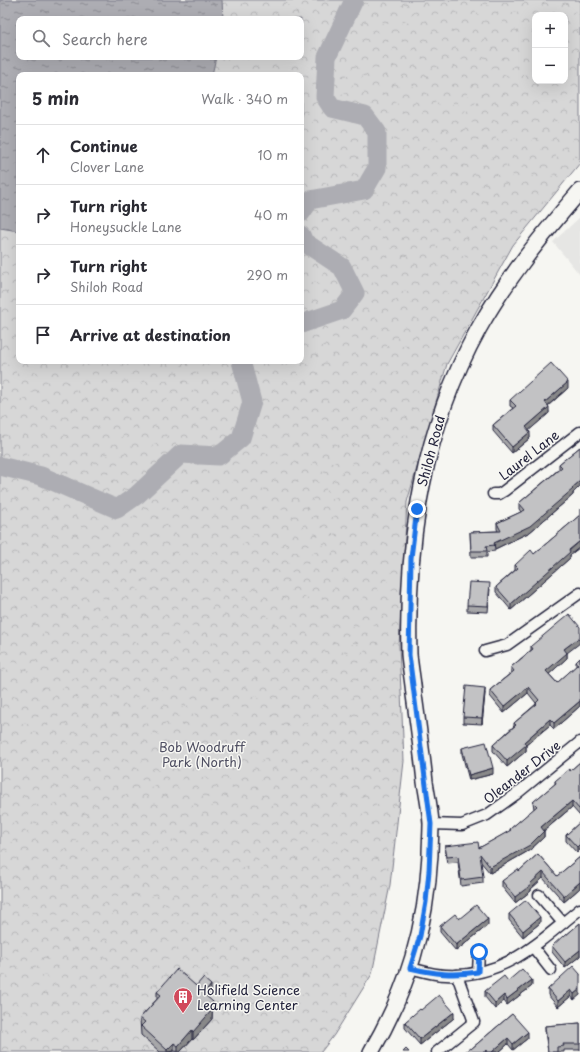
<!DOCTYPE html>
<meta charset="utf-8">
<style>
:root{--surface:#fff;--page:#f7f7f7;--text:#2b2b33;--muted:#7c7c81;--line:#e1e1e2}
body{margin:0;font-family:"Playpen Sans",sans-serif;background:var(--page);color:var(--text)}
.controls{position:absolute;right:12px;top:12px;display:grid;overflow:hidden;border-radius:8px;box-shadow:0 4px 16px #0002}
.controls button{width:36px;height:36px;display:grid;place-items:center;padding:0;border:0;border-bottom:1px solid var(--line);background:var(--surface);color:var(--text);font:20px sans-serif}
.stop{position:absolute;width:12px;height:12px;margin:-9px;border:3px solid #1a73e8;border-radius:50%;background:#fff}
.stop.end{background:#1a73e8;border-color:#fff;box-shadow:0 1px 4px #0008}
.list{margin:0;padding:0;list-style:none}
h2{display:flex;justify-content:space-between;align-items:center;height:52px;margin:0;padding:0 16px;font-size:17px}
h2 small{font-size:13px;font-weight:400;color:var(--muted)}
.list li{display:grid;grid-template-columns:26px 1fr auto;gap:12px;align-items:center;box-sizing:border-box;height:60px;padding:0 16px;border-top:1px solid var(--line)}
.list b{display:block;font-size:15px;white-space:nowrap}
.list p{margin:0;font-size:13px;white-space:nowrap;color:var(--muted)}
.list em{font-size:13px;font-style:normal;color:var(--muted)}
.icon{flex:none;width:22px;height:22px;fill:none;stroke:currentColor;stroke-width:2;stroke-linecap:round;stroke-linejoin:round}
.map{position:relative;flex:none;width:580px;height:1052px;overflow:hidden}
.search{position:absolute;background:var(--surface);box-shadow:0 4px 16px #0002;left:16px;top:16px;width:288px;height:44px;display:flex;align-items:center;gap:10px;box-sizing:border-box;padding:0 14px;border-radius:8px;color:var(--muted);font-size:15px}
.panel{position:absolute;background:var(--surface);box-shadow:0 4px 16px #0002;left:16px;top:72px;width:288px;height:292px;border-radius:8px}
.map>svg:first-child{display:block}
.built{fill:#e6e6e4}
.park{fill:url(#park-crowns);stroke:#7c7c89;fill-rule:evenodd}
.water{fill:url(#water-ripples);stroke:#757583}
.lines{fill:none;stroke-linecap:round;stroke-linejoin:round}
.river{stroke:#adadb3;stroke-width:19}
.street-casing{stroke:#22223b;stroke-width:13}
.secondary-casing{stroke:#22223b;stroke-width:18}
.street{stroke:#f6f6f2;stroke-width:10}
.secondary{stroke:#f6f6f2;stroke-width:15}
.wall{fill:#a7a7a9;stroke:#22223b}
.shaded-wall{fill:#888889;stroke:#22223b}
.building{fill:#c2c2c4;stroke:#22223b}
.route{stroke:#1a73e8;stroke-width:5}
.labels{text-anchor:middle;stroke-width:3;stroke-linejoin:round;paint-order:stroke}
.street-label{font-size:13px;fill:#22223b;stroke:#f6f6f2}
.park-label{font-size:13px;fill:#4f4f62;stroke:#f6f6f2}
.poi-label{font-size:13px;fill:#22223b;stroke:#f6f6f2;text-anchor:start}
</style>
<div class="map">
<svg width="580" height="1052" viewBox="0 0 580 1052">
<defs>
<pattern id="park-crowns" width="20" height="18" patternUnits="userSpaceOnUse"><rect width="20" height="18" fill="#d7d7d7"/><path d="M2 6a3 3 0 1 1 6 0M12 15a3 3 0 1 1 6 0" fill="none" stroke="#b8b8b9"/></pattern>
<pattern id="water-ripples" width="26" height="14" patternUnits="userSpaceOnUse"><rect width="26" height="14" fill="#adadb3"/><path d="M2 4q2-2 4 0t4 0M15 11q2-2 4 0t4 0" fill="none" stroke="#8c8c93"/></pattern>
</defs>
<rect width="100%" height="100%" fill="#f6f6f2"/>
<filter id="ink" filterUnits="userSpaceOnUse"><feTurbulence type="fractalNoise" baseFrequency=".025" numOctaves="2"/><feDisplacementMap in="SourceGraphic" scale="8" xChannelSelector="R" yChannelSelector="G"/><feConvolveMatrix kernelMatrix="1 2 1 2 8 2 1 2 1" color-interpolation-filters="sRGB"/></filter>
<g filter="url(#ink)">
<polygon class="built" points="580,217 580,275 553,242"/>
<path class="park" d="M0,0h580v163l-67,82 -66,119 -40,138 -8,144 5,115 -14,124 -18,89 -38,61 -13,17h-321zM535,15h30v66h-30zM19,19h282v38h-282zM19,75h282v286h-282z"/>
<polygon class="water" points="0,0 222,0 223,19 19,19 19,57 216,57 212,75 19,75 19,231 0,228"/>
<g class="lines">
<g class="river">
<polyline points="301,213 310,200 364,190 377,168 377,132 365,116 332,108 325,97 327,57 354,0"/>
<polyline points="301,235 304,242 342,267 355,293 342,310 301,324"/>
<polyline points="0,466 41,476 117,509 137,495 181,454 219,456 241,438 252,402 241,361"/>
</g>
<defs>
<g id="street">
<polyline points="493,494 499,494 504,491 580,432"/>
<polyline points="485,651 507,645 580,593"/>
<polyline points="431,824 462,825 487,815 515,795 580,742"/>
<polyline points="539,895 563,923"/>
<polyline points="533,947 551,970"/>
<path d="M410,968c12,3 24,7 36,7 58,3 92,-32 134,-66"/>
<polyline points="478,972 479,952"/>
<polyline points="437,1052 474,1022 457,975"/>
</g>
<path id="secondary" d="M371,1052c37,-63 55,-124 59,-197 0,-10 1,-21 1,-32 -1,-14 -4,-28 -6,-41 -3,-29 -7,-58 -11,-87 -1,-14 -4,-28 -5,-41 -3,-114 14,-225 70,-326 28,-50 64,-94 101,-137"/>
</defs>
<use href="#street" class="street-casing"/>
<use href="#secondary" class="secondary-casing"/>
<use href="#street" class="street"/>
<use href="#secondary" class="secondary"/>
</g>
<g class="wall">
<polygon points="568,388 548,406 549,413 529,430 530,438 512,453 493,431 493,425 513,408 510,406 510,400"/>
<polygon points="580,447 573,495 530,532 495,549 495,551 487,552 487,557 471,557 470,532 498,531 497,529 497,523 521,512 519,509 519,503 559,469 559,464"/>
<polygon points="580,509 580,547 570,555 570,558 511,610 496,592 496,587 515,570 515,565 534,554 580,515"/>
<polygon points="490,589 488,612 467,611 467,605"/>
<polygon points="531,646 567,653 567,658 549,674 557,683 576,666 576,662 580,658 580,706 554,729 550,725 526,745 526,751 507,767 493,751 493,745 514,726 514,723 536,704 536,703 528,693 504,713 490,696 490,690 511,673 511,667 531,650"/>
<polygon points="485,693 482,724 463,723 463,717"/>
<polygon points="462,748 493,774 469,780 462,754"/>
<polygon points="580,762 580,816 572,807 544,831 544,837 530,850 490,873 480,861 483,877 483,883 461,886 458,862 447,863 445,852 445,846 479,848 510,831 510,829 534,809 533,802 555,784 555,781 570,771"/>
<polygon points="580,822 580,850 577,853 566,841 566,835"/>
<polygon points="538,854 557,876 580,857 580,888 564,902 543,878 531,889 531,891 515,903 502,887 502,881 519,871"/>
<polygon points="509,914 540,923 523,937 509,920"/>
<polygon points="459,919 488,925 456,951 440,932 440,926"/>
<polygon points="580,923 580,956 565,968 552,952 552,946 564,937"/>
<polygon points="580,974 574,1000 571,996 558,1007 548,995 548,989"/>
<polygon points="508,981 532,986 507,1005 504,1001 495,1009 485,997 485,991"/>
<polygon points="196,986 211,994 208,998 213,1011 212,1012 212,1019 193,1040 192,1039 180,1052 174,1051 173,1052 160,1052 141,1035 140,1018 157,999 157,992"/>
<polygon points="421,1010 454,1018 420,1045 405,1028 405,1022"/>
<polygon points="512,1014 528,1038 513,1050 508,1044 499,1052 465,1052 471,1049"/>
<polygon points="580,1023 580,1050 564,1050 564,1052 548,1052 545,1032 545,1026"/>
</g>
<g class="shaded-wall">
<polygon points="568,382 568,388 545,408 545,402"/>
<polygon points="549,407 549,413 526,433 526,427"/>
<polygon points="530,432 530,438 512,453 512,447"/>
<polygon points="580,481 580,486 573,493 573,495 530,532 495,549 494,543 572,488"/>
<polygon points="580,541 580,547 570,555 570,558 511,610 511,604"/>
<polygon points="580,637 580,643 567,653 567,658 546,677 546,671 564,649"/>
<polygon points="528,687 528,693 504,713 504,707"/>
<polygon points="485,688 485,693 482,724 482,718"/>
<polygon points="580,701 580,706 554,729 554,723"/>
<polygon points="550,719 550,725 526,745 526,751 507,767 507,761 524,742"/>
<polygon points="493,768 493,774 469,780 469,775"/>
<polygon points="572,801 572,807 541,833 541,827"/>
<polygon points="544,831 544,837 530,850 490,873 490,867"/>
<polygon points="580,844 580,850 577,853 577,847"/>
<polygon points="543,872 543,878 531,889 531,891 515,903 515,897"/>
<polygon points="580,882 580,888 564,902 564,896"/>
<polygon points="540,917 540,923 523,937 523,931"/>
<polygon points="488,919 488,925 456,951 456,945"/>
<polygon points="580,950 580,956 565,968 565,962"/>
<polygon points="532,980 532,986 507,1005 507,999"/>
<polygon points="211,985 211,994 204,1003 204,994"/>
<polygon points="580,989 580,995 574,1000 574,994"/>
<polygon points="571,990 571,996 558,1007 558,1001"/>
<polygon points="504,995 504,1001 495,1009 495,1003"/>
<polygon points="213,1002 212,1019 193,1040 193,1032 208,1007"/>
<polygon points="454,1012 454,1018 420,1045 420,1039"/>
<polygon points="192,1030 192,1039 180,1052 178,1052 178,1046"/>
<polygon points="528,1032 528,1038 513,1050 513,1044"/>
<polygon points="508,1038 508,1044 499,1052 492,1052"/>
<polygon points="174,1043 174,1051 167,1052 167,1050"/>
</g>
<g class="building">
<polygon points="551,363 568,382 545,402 549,407 526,427 530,432 512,447 493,425 516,406 510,400"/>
<polygon points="580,447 580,481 572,488 573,489 530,526 494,543 495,545 486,546 487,551 471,551 470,532 501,531 497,523 525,510 519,503 562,467 559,464"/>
<polygon points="580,515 580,541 569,550 570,552 511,604 496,587 518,568 515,565 531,550 534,554"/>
<polygon points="469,582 490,583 488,606 467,605"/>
<polygon points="569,614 580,627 580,637 564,649 567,653 546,671 557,683 578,664 576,662 580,658 580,701 554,723 550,719 524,742 526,745 507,761 493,745 516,725 514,723 537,704 536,703 539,700 528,687 504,707 490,690 514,671 511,667 533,649 531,646"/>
<polygon points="466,686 485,688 482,718 463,717"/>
<polygon points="486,742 493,768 469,775 462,748"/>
<polygon points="580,762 580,810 572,801 541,827 544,831 530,845 490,867 480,854 483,877 461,880 458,856 447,857 445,846 478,842 479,848 511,830 510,829 537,806 533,802 556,783 555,781 569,769 570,771"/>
<polygon points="580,822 580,844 577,847 566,835"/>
<polygon points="538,854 557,876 580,857 580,882 564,896 543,872 530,884 531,885 515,897 502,881 518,869 519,871"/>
<polygon points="526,900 540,917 523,931 509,914"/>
<polygon points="476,905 488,919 456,945 440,926 455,914 459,919"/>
<polygon points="580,923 580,950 565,962 552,946 563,936 564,937"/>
<polygon points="573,966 580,974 580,989 574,994 571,990 558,1001 548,989"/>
<polygon points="177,969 196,986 203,978 211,985 204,994 213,1002 208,1007 212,1010 193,1032 192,1030 178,1046 174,1043 167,1050 141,1026 145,1022 140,1018 161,995 157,992"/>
<polygon points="522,969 532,980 507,999 504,995 495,1003 485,991 504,976 508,981"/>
<polygon points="439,995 454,1012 420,1039 405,1022 420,1009 421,1010"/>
<polygon points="512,1014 528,1032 513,1044 508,1038 492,1052 488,1052 487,1050 485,1052 465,1052 470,1048 471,1049"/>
<polygon points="580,1023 580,1044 563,1044 564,1046 557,1047 557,1052 548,1052 545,1026"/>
<polygon points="406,1049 409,1052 403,1052"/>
</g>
</g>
<g class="lines" filter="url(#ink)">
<path class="route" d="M417,509l-6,49 -2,97 22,169 -2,47 -3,31 -6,34 -10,32c25,6 43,8 68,4l1,-20"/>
</g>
<defs>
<symbol id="building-pin" viewBox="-11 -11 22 30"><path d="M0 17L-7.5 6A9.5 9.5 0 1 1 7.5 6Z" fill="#d1495b" stroke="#f6f6f2"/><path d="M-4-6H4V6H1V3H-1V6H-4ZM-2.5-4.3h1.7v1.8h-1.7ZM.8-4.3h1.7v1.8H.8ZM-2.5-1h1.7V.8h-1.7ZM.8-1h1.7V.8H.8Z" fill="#fff"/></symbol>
</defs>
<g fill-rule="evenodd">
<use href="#building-pin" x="172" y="986" width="22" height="30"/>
</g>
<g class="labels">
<g class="street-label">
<text transform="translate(431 451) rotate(-75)" y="5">Shiloh Road</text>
<text transform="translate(529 455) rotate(-38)" y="5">Laurel Lane</text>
<text transform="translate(522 772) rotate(-38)" y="5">Oleander Drive</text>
</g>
<g class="park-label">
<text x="202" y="752">Bob Woodruff<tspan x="202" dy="15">Park (North)</tspan></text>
</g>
<g class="poi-label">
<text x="197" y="995">Holifield Science<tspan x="197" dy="15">Learning Center</tspan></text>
</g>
</g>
</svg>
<div class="controls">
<button>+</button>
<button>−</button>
</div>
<div class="stop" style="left:479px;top:952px"></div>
<div class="stop end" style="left:417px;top:509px"></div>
<div class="search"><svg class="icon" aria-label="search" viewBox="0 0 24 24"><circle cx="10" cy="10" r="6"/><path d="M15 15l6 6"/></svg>Search here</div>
<section class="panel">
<h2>5 min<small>Walk · 340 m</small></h2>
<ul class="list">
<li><svg class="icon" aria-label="ahead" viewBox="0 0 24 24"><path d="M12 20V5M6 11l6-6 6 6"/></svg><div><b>Continue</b><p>Clover Lane</p></div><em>10 m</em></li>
<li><svg class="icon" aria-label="right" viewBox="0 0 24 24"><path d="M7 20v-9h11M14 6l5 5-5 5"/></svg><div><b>Turn right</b><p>Honeysuckle Lane</p></div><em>40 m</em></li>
<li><svg class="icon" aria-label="right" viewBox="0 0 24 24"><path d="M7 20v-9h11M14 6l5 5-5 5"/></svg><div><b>Turn right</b><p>Shiloh Road</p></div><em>290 m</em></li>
<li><svg class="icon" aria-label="arrive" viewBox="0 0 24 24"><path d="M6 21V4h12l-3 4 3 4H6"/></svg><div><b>Arrive at destination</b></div></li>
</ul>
</section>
</div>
